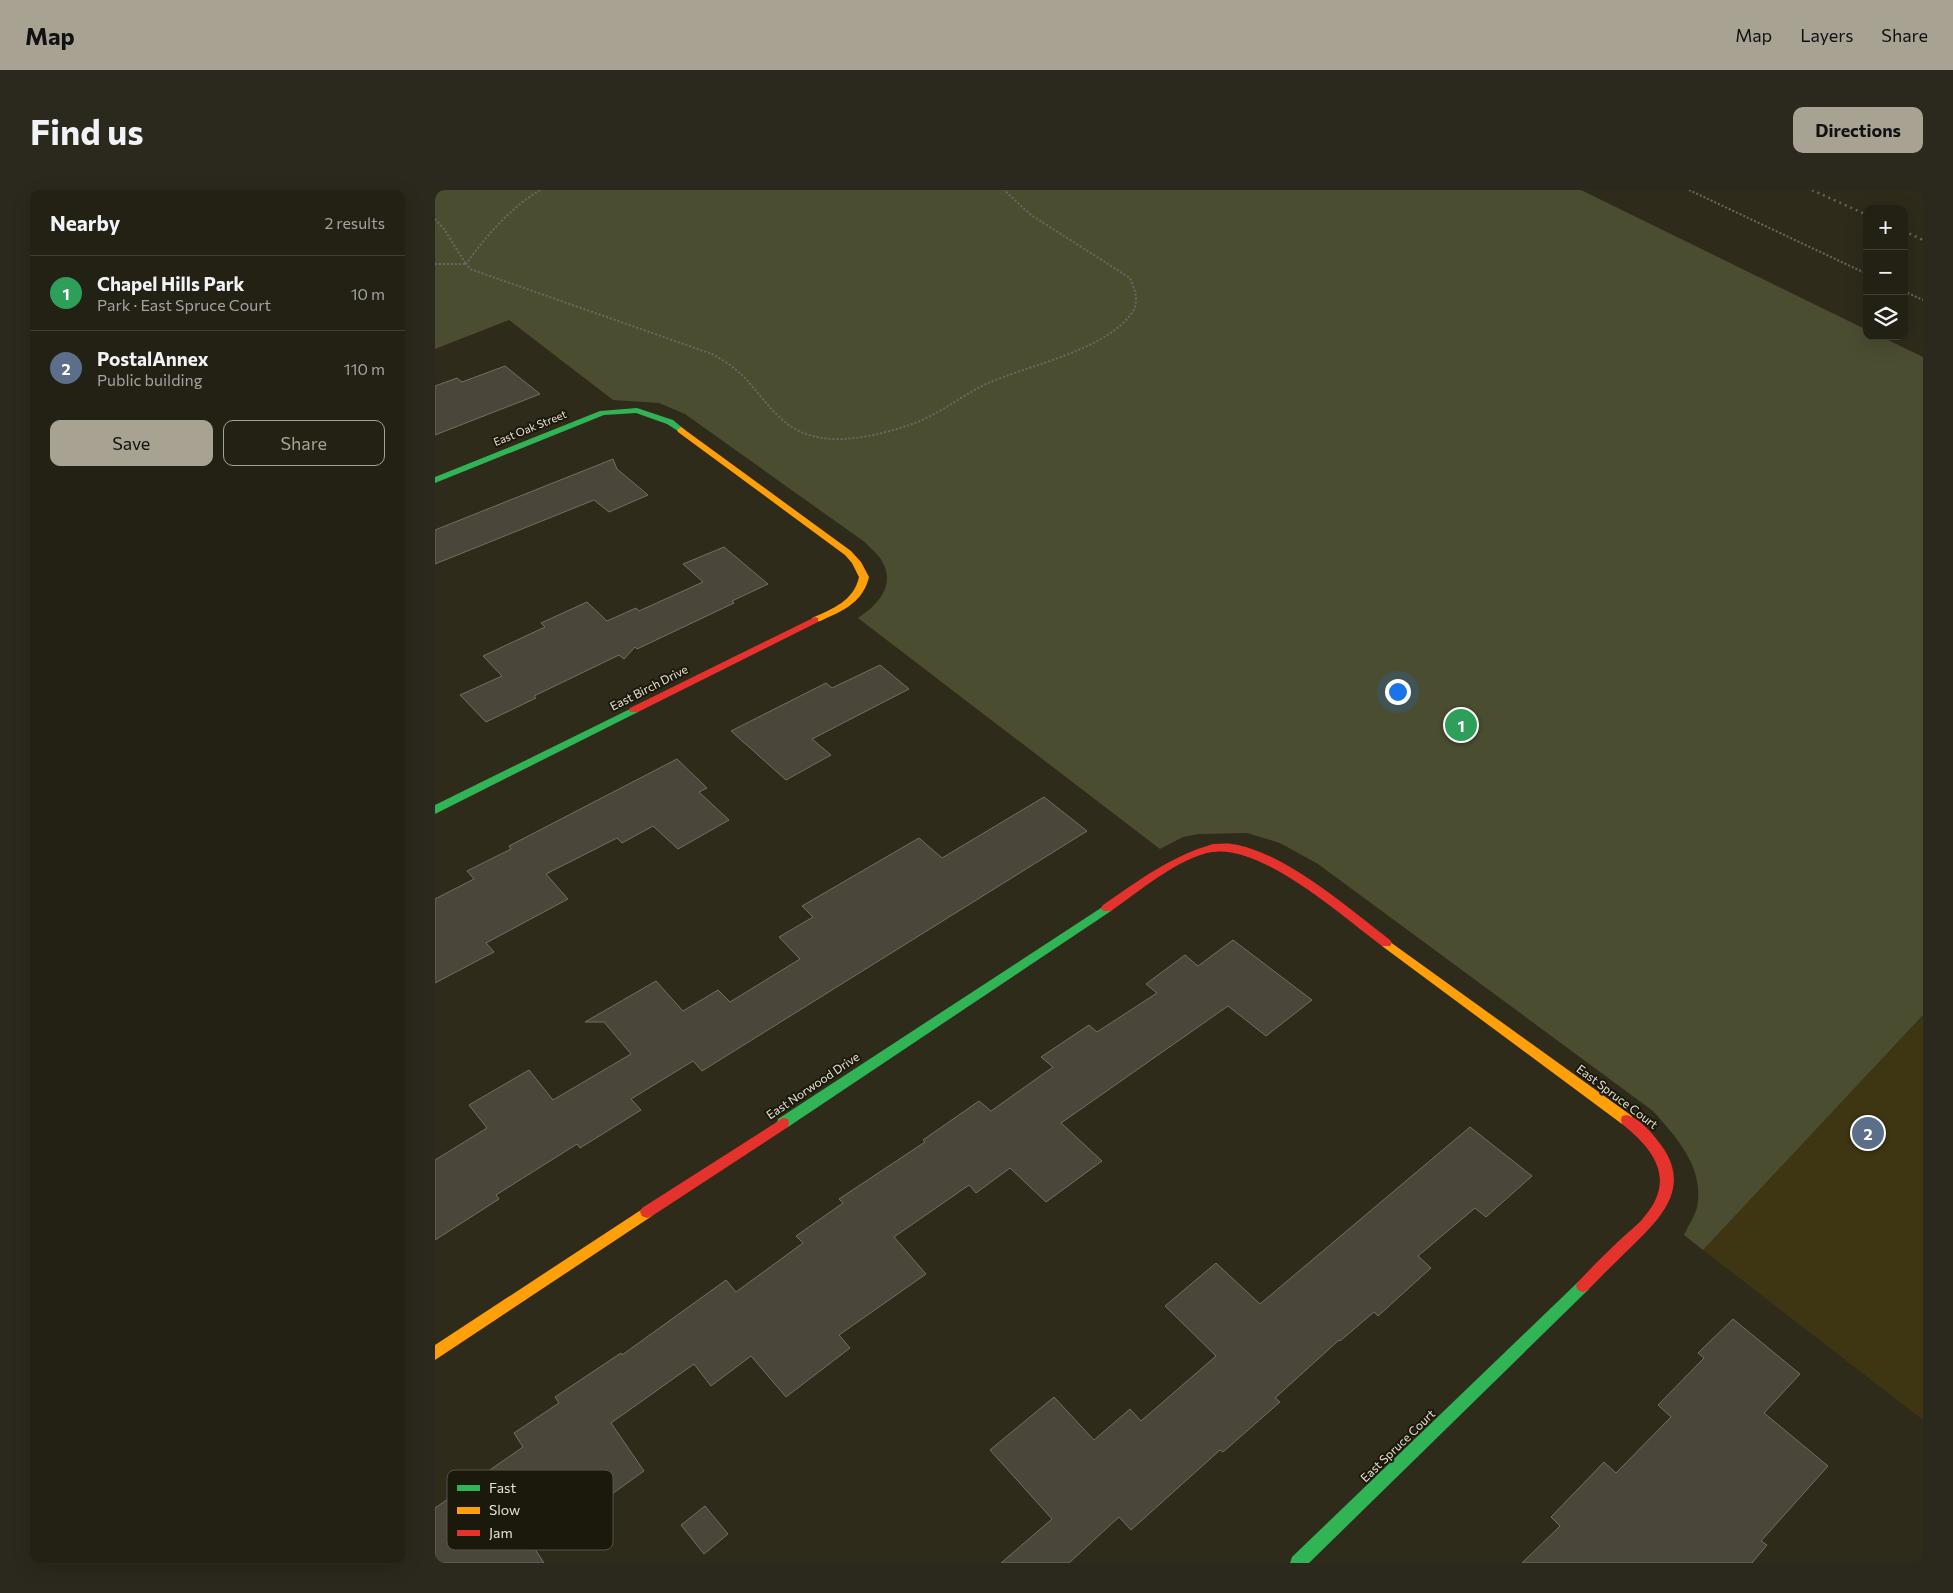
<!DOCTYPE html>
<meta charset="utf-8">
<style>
:root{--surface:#232014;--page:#2b281d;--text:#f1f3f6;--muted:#a3a3a0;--line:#403e34;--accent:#a7a292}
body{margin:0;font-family:Commissioner,sans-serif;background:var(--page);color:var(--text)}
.controls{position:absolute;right:15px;top:15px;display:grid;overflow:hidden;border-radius:10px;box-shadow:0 5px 20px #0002}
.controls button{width:45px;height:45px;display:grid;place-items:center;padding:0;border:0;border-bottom:1px solid var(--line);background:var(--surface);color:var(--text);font:25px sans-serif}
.you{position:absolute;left:962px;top:501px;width:18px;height:18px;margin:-12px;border:4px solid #fff;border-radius:50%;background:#1a73e8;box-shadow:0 0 0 8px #1a73e833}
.badge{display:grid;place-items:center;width:32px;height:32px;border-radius:50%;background:var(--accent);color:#fff;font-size:16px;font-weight:700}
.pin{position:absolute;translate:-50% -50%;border:2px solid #fff;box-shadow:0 1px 5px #0006}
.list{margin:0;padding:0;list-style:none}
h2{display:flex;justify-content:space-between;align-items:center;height:65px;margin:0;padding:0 20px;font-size:21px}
h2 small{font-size:16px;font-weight:400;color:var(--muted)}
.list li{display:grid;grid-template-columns:32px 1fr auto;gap:15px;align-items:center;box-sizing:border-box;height:75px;padding:0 20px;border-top:1px solid var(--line)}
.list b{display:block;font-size:19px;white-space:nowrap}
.list p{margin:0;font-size:16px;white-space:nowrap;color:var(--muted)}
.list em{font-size:16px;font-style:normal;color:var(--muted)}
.actions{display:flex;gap:10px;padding:15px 20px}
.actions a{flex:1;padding:11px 0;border:1px solid var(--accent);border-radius:10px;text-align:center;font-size:18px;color:var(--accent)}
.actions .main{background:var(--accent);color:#111}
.icon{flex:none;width:28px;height:28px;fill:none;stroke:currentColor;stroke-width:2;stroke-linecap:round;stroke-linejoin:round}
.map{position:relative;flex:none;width:1488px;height:1373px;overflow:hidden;border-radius:10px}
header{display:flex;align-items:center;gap:30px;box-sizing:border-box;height:70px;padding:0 25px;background:var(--accent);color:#111}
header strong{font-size:24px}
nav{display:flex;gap:28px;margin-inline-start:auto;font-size:18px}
.intro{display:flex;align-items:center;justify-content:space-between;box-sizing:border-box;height:120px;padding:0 30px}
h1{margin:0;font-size:35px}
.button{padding:12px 22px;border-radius:10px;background:var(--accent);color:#111;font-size:18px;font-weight:700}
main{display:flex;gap:30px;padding:0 30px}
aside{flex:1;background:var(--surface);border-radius:10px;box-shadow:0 5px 20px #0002}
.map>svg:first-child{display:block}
.built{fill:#3e3513}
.green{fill:#4b4d31}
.building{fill:#4a463a;stroke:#736f62}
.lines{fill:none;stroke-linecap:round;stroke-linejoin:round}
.path{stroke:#6b6762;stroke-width:2;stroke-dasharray:2 2;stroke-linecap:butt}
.fast{fill:#30b455;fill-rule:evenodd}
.slow{fill:#ff9f0a;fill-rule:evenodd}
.jam{fill:#e5322d;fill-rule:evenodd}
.rail{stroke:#66625a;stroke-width:2.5;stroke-dasharray:2 4;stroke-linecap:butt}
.labels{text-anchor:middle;stroke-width:4;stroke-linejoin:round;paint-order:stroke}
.far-street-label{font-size:11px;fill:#e7e2d2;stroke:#1b180c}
.street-label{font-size:12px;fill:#e7e2d2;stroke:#1b180c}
.key{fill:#1b180c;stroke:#585547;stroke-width:1}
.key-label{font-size:14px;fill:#e7e2d2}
</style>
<header>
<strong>Map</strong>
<nav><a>Map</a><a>Layers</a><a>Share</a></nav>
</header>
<div class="intro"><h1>Find us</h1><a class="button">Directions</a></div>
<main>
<aside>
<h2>Nearby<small>2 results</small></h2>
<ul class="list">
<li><span class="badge" style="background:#2e9e5b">1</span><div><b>Chapel Hills Park</b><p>Park · East Spruce Court</p></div><em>10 m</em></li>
<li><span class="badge" style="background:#5c6f8a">2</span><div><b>PostalAnnex</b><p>Public building</p></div><em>110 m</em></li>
</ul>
<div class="actions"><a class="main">Save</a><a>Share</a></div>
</aside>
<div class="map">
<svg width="1488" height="1373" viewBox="0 0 1488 1373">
<rect width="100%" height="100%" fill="#2f2b1b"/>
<polygon class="built" points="1488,825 1488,1230 1268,1060"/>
<path class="green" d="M0,0h1146l286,140v6h13l43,21v658l-220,235 -19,-15c4,-9 11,-19 13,-28 8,-39 -21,-70 -44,-96l-335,-247 -38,-21 -33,-10 -48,1 -16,3 -23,12 -302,-231c20,-13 38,-33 24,-57 -4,-7 -11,-12 -16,-18l-181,-129 -26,-11 -46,-3 -104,-80 -74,29z"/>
<g class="building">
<polygon points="70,176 105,204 0,245 0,196 22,188 27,192"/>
<polygon points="178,269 182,279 213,305 174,322 159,310 0,374 0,340"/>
<polygon points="289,357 333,394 297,411 299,413 202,459 200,457 189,469 184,465 99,506 101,508 51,532 25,505 67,486 48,466 110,437 106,433 152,412 172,431 201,418 204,421 268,392 248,374"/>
<polygon points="445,475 474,499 377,549 396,565 351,590 296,541 391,493 397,498"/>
<polygon points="242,569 272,598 264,602 294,630 243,659 218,636 187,653 182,648 111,684 133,709 51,753 59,762 0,793 0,709 39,689 32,681 76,659 74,656"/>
<polygon points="609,607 652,641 267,881 258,871 196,909 206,920 145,958 142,954 61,1005 64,1009 0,1050 0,970 52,938 34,915 94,880 118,910 196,864 169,832 150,832 221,791 248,821 283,800 295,812 365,769 344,747 378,727 367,716 484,648 507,668"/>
<polygon points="798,750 877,810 831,846 793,816 626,933 667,971 611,1012 575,978 541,1003 534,995 459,1047 491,1084 404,1145 415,1158 351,1207 316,1166 276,1196 259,1174 176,1233 209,1281 100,1359 109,1373 0,1373 0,1318 88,1257 79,1243 124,1213 120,1207 186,1163 187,1165 291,1090 301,1102 368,1053 361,1046 408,1013 404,1009 490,952 488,950 544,911 556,921 618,877 606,867 654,835 662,842 722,803 711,794 750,765 763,776"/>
<polygon points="1035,937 1097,986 1051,1027 1040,1018 983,1066 996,1078 943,1126 939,1122 905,1151 904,1150 840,1208 845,1212 788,1262 785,1260 696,1340 684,1327 634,1373 566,1373 617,1329 555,1260 619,1207 659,1250 695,1219 706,1231 781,1166 730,1116 781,1073 825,1114"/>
<polygon points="1298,1129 1365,1184 1329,1223 1393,1276 1326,1351 1332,1355 1317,1373 1087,1373 1125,1336 1116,1327 1169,1272 1181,1283 1236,1227 1223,1215 1269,1168 1263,1163"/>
<polygon points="270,1316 293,1344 269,1364 246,1335"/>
</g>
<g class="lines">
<g class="path">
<path d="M105,0c-31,19 -53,45 -74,74l4,5 242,85c11,6 22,13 31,22 23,24 38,54 74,61 28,6 62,-2 89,-11 30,-9 53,-29 80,-42 42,-19 118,-33 145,-70 9,-11 4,-24 -1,-36l-99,-63 -27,-25"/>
<polyline points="1254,0 1432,84"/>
<polyline points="0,29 9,39 31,74 0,74"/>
<polyline points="1469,101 1488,110"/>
</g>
<g class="fast">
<polygon points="202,218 238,230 250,240 246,243 232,234 201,223 169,225 0,293 0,287 165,221"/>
<polygon points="199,517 204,520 203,522 0,624 0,615"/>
<polygon points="672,714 678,718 676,721 353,937 348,938 343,937 342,933 343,929"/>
<polygon points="1148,1090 1153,1092 1155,1096 1153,1100 874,1373 855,1373 857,1367 1143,1092"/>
</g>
<g class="slow">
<path d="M246,237l170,124 10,11 8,15c-5,21 -20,31 -38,39 -7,3 -12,7 -19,6v-4c20,-9 42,-17 47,-41l-7,-14 -7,-8 -167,-123 -1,-2z"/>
<polygon points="951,749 1197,926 1198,930 1197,934 1192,935 1187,934 947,756 945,753 947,750"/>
<polygon points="212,1016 217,1018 219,1022 217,1026 0,1170 0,1155"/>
</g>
<g class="jam">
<polygon points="380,427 383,428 383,432 203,522 195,522 194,520 195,518"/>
<path d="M778,654c6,0 13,-1 19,0 53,8 116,64 158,96l2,3 -2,3h-8c-39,-29 -120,-102 -170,-94 -32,5 -74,40 -101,59h-8l-2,-3 2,-3c35,-24 68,-49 110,-61z"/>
<path d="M1192,925c14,4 26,19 34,30 31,42 0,73 -30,102 -14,14 -29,28 -43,43l-5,2 -5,-2 -2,-4 2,-4c14,-15 29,-30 44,-44 7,-7 16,-13 22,-21 32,-37 11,-67 -22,-93l-1,-4 1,-4z"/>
<polygon points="348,928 353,929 354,933 353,937 217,1026 212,1028 207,1026 205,1022 207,1018"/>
</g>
<g class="rail">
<polyline points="1377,0 1432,25"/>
<polyline points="1469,41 1488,50"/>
</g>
</g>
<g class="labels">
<g class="far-street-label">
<text transform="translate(95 238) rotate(-22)" y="4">East Oak Street</text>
</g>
<g class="street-label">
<text transform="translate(214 498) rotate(-27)" y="4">East Birch Drive</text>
<text transform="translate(378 896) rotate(-34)" y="4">East Norwood Drive</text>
<text transform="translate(1182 907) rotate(37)" y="4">East Spruce Court</text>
<text transform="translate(963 1256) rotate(-44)" y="4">East Spruce Court</text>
</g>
</g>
<rect x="12" y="1280" width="166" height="80" rx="8" class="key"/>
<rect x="22" y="1295" width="23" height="6" fill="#30b455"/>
<rect x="22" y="1317" width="23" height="7" fill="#ff9f0a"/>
<rect x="22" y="1340" width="23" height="6" fill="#e5322d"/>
<g class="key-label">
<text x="54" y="1303">Fast</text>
<text x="54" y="1325">Slow</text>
<text x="54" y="1348">Jam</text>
</g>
</svg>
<div class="controls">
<button>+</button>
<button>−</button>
<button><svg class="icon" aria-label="layers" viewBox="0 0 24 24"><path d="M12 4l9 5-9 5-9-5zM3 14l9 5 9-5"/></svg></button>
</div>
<div class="you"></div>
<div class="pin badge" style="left:1026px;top:535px;background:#2e9e5b">1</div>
<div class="pin badge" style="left:1433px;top:943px;background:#5c6f8a">2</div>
</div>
</main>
